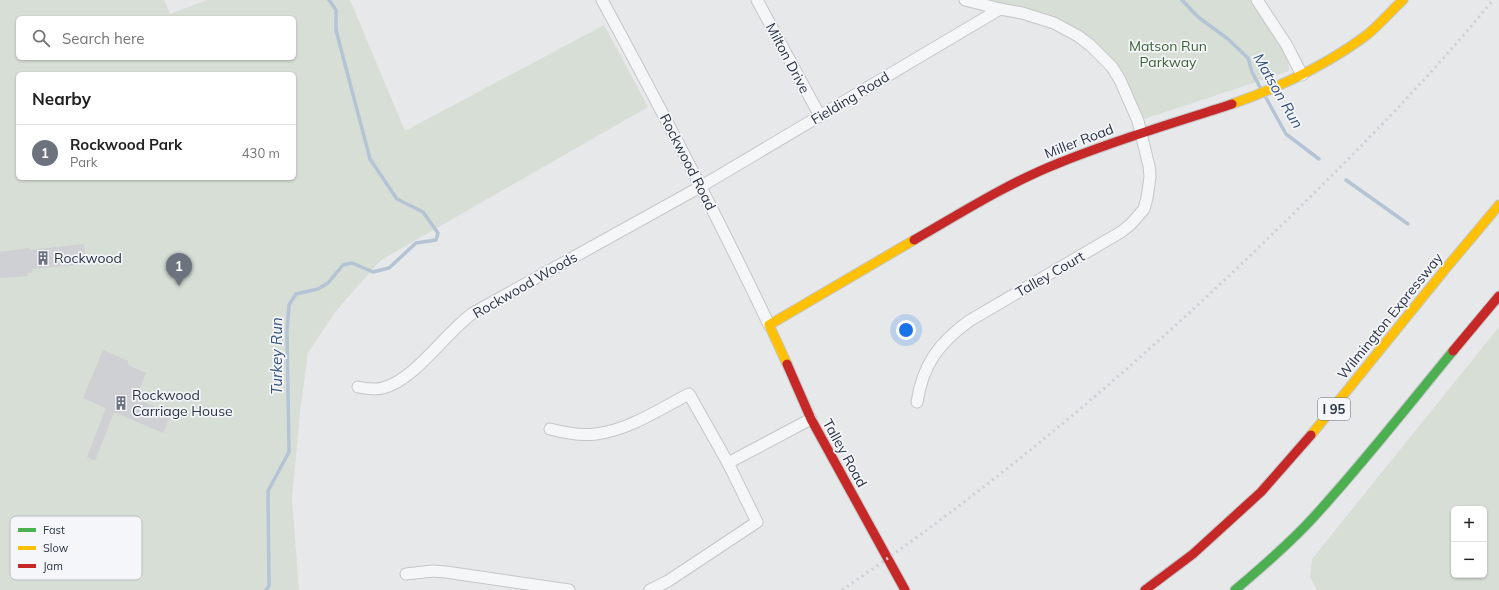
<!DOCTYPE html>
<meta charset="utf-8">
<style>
:root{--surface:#fff;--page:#f6f6f6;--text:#222;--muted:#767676;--line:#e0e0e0;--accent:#6c737f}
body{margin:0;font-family:Mulish,sans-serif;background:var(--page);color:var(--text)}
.controls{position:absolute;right:12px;bottom:12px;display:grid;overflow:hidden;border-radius:6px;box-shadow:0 1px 3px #0004}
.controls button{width:36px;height:36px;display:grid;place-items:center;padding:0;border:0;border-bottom:1px solid var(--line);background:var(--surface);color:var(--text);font:20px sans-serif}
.you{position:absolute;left:906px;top:330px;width:14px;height:14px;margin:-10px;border:3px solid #fff;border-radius:50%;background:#1a73e8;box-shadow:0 0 0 6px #1a73e833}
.badge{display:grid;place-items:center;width:26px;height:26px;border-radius:50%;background:var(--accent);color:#fff;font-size:13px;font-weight:700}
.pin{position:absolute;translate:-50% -33px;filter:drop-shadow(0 1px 2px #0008)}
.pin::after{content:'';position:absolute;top:21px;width:14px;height:12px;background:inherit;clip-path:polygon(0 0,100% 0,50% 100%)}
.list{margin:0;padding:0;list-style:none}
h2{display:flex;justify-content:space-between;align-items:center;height:52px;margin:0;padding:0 16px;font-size:17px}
h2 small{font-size:13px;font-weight:400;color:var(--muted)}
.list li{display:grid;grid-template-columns:26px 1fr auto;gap:12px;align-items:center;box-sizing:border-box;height:56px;padding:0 16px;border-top:1px solid var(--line)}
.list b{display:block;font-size:15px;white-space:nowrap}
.list p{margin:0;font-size:13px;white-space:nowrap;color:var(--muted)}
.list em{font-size:13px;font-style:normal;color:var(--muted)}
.icon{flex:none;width:22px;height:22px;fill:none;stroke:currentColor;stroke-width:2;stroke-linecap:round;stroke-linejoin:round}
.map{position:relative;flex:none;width:1499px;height:590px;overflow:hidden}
.search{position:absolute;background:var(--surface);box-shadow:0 1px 3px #0004;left:16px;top:16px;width:280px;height:44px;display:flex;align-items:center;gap:10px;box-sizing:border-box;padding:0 14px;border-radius:6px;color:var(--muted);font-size:15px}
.panel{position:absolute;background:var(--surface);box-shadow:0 1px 3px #0004;left:16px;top:72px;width:280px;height:108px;border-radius:6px}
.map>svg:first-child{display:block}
.green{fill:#d6ded6;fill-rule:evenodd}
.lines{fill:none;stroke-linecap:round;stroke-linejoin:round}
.stream{stroke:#b4c4d5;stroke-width:3.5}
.building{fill:#ced0d3}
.street-casing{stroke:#c4c6c8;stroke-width:13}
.fast-casing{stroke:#c4c6c8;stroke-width:11}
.slow-casing{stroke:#c4c6c8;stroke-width:11}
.jam-casing{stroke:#c4c6c8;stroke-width:11}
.street{stroke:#f5f6f7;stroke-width:11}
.fast{stroke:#4caf50;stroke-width:9}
.slow{stroke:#ffc107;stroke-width:9}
.jam{stroke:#c62828;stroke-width:9}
.rail{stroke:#cecfd2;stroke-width:3;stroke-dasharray:2 4;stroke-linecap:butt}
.labels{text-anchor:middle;stroke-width:3.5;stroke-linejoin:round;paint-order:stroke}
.shield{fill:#f4f6f9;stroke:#676e7b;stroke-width:1}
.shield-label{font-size:13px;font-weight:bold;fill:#2b3445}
.park-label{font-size:14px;fill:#3f6138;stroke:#f4f6f9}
.street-label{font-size:14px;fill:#2b3445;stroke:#f4f6f9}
.poi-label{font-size:14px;fill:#2b3445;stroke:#f4f6f9;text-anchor:start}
.water-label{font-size:15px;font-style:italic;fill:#34527a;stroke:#f4f6f9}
.key{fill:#f4f6f9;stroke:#b8bcc3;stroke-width:1}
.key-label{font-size:11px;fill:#2b3445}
</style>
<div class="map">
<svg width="1499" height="590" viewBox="0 0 1499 590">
<rect width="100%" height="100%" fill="#e6e8ea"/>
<g class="green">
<path d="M0,0h164l6,14 37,-14h143l55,131 199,-106 44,82 -267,153 -46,52 -27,41 -8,59 -8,87 7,91h-299zM18,18h276v40h-276zM18,74h276v104h-276z"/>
<polygon points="989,0 1256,0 1286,44 1289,71 1138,121 1120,80 1078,36"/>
<path d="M1499,327v263h-182l-7,-13 2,-18zM1454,509h30v66h-30z"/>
</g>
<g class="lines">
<g class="stream">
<polyline points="1182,0 1198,17 1228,39 1248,58 1252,72 1261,89"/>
<polyline points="1265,96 1286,134 1319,159"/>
<polyline points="1346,180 1408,224"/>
<polyline points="266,590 269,586 268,491 289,452 287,332 289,305 296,294 318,289 328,283 343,265 352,263 373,272 389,268 416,243 436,240 438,233 423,212 397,199 370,159 336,30 336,10 329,0"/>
</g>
</g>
<g class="building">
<polygon points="84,244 86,264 32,269 33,273 27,273 28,276 0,278 0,252 30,248 30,250"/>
<polygon points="103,350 128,361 128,365 146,373 136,398 171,414 163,433 114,412 95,461 87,457 106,408 83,398"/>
</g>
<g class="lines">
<defs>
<g id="street">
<path d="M602,0c58,107 115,215 167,325"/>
<polyline points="757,0 820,116"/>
<polyline points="1257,0 1286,44 1302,75"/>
<path d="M358,387c9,2 17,3 25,1 33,-9 62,-55 90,-75l227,-126 300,-178"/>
<path d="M917,402c6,-38 22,-59 52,-81l152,-89 10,-8 13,-15 3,-11 3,-21 -1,-11 -11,-45 -18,-41 -8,-13 -22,-22 -12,-9 -24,-13 -32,-10 -22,-4 -35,-9"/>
<path d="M550,429c15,4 31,7 46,5 33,-4 64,-25 93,-40l39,69 29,59 -89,59 -18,9"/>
<polyline points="728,463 811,419"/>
<polyline points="406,574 433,571 446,572 569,590"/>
</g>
<path id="fast" d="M1235,590c26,-22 53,-45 76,-70 50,-54 95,-112 142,-169"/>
<g id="slow">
<path d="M1232,104c48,-17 95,-39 136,-70 12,-10 23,-23 35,-34"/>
<polyline points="787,364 769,325 914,240"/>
<polyline points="1311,435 1447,267 1499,205"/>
</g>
<g id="jam">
<path d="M914,240c47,-27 94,-57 145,-77 56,-23 115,-40 173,-59"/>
<polyline points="1453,351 1499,296"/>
<polyline points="787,364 811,419 905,590"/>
<polyline points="1145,590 1193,554 1261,492 1311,435"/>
</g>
</defs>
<use href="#street" class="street-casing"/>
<use href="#fast" class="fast-casing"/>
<use href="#slow" class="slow-casing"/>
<use href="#jam" class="jam-casing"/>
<use href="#street" class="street"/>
<use href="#fast" class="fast"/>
<use href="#slow" class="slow"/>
<use href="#jam" class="jam"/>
<path class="rail" d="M842,590c169,-115 323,-248 467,-392 64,-63 127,-128 184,-198"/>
</g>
<defs>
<symbol id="building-bare" viewBox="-9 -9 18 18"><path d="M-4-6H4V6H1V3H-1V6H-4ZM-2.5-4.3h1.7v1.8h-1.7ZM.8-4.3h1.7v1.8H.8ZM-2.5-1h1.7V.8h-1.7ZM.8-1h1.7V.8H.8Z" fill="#6c737f" stroke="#f4f6f9" stroke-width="2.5" paint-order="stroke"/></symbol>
</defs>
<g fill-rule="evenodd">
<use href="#building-bare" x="33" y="248" width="20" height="20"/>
<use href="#building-bare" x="111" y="393" width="20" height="20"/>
</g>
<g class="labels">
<rect class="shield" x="1318" y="398" width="32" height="22" rx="3"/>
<g class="shield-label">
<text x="1334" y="414">I 95</text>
</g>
<g class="park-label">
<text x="1168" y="51">Matson Run<tspan x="1168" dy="16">Parkway</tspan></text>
</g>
<g class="street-label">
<text transform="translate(788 58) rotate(62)" y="5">Milton Drive</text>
<text transform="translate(850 98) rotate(-31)" y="5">Fielding Road</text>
<text transform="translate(1079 141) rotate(-21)" y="5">Miller Road</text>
<text transform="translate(688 162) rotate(63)" y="5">Rockwood Road</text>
<text transform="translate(1050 274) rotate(-30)" y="5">Talley Court</text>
<text transform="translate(525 285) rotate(-30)" y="5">Rockwood Woods</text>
<text transform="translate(1390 316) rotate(-51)" y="5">Wilmington Expressway</text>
<text transform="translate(845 453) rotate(61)" y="5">Talley Road</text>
</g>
<g class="poi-label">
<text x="54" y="263">Rockwood</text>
<text x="132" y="400">Rockwood<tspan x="132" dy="16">Carriage House</tspan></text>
</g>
<g class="water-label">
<text transform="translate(1278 91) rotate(60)" y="5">Matson Run</text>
<text transform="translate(277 356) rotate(-90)" y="5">Turkey Run</text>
</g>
</g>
<rect x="10" y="516" width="132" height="64" rx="6" class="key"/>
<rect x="18" y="528" width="18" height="4" fill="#4caf50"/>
<rect x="18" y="546" width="18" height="4" fill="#ffc107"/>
<rect x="18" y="564" width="18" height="4" fill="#c62828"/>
<g class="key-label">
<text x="43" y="534">Fast</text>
<text x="43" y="552">Slow</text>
<text x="43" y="570">Jam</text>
</g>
</svg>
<div class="controls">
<button>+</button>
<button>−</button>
</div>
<div class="you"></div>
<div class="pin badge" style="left:179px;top:286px">1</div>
<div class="search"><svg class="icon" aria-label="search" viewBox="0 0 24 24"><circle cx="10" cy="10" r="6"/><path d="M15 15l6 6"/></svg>Search here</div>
<section class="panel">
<h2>Nearby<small></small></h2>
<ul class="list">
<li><span class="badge">1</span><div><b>Rockwood Park</b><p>Park</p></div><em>430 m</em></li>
</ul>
</section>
</div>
